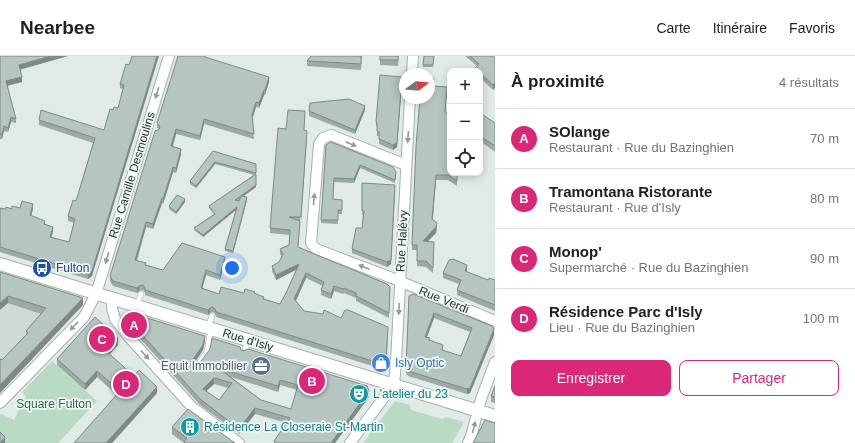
<!DOCTYPE html>
<html lang="fr">
<meta charset="utf-8">
<style>
:root{--surface:#fff;--page:#f2f2f2;--text:#202124;--muted:#757577;--line:#e0e0e0;--accent:#db2777}
body{margin:0;font-family:Arial,sans-serif;background:var(--page);color:var(--text)}
.controls{position:absolute;right:12px;top:12px;display:grid;overflow:hidden;border-radius:8px;box-shadow:0 2px 10px #0003}
.controls button{width:36px;height:36px;display:grid;place-items:center;padding:0;border:0;border-bottom:1px solid var(--line);background:var(--surface);color:var(--text);font:20px sans-serif}
.compass{position:absolute;left:399px;top:12px;width:36px;height:36px;border-radius:50%;background:var(--surface);box-shadow:0 2px 10px #0003;rotate:74deg}
.you{position:absolute;left:232px;top:212px;width:14px;height:14px;margin:-10px;border:3px solid #fff;border-radius:50%;background:#1a73e8;box-shadow:0 0 0 6px #1a73e833}
.badge{display:grid;place-items:center;width:26px;height:26px;border-radius:50%;background:var(--accent);color:#fff;font-size:13px;font-weight:700}
.pin{position:absolute;translate:-50% -50%;border:2px solid #fff;box-shadow:0 1px 4px #0006}
.list{margin:0;padding:0;list-style:none}
h2{display:flex;justify-content:space-between;align-items:center;height:52px;margin:0;padding:0 16px;font-size:17px}
h2 small{font-size:13px;font-weight:400;color:var(--muted)}
.list li{display:grid;grid-template-columns:26px 1fr auto;gap:12px;align-items:center;box-sizing:border-box;height:60px;padding:0 16px;border-top:1px solid var(--line)}
.list b{display:block;font-size:15px;white-space:nowrap}
.list p{margin:0;font-size:13px;white-space:nowrap;color:var(--muted)}
.list em{font-size:13px;font-style:normal;color:var(--muted)}
.actions{display:flex;gap:8px;padding:12px 16px}
.actions a{flex:1;padding:9px 0;border:1px solid var(--accent);border-radius:8px;text-align:center;font-size:14px;color:var(--accent)}
.actions .main{background:var(--accent);color:#fff}
.icon{flex:none;width:22px;height:22px;fill:none;stroke:currentColor;stroke-width:2;stroke-linecap:round;stroke-linejoin:round}
.map{position:relative;flex:none;width:495px;height:387px;overflow:hidden}
header{display:flex;align-items:center;gap:24px;box-sizing:border-box;height:56px;padding:0 20px;background:var(--surface);border-bottom:1px solid var(--line)}
header strong{font-size:19px}
nav{display:flex;gap:22px;margin-inline-start:auto;font-size:14px}
main{display:flex}
aside{flex:1;background:var(--surface)}
.map>svg:first-child{display:block}
.built{fill:#cedad5}
.green{fill:#b9dbc3}
.lines{fill:none;stroke-linecap:round;stroke-linejoin:round}
.service-casing{stroke:#a3b1ad;stroke-width:6}
.minor-casing{stroke:#a3b1ad;stroke-width:12}
.tertiary-casing{stroke:#a3b1ad;stroke-width:14}
.service{stroke:#fff;stroke-width:5}
.minor{stroke:#fff;stroke-width:10}
.tertiary{stroke:#fff;stroke-width:12}
.wall{fill:#9ca9a4;fill-rule:evenodd}
.shaded-wall{fill:#7f8a86}
.building{fill:#b5c5bf;stroke:#7f8a86;fill-rule:evenodd}
.oneway{fill:#909c99}
.labels{text-anchor:middle;stroke-width:3.5;stroke-linejoin:round;paint-order:stroke}
.street-label{font-size:12px;fill:#213933;stroke:#f0f7f3}
.transit-label{font-size:12px;fill:#164399;stroke:#f0f7f3;text-anchor:start}
.shop-label{font-size:12px;fill:#366cbe;stroke:#f0f7f3;text-anchor:start}
.service-label{font-size:12px;fill:#4e5e75;stroke:#f0f7f3;text-anchor:end}
.culture-label{font-size:12px;fill:#0d838f;stroke:#f0f7f3;text-anchor:start}
.park-label{font-size:12px;fill:#2d6e47;stroke:#f0f7f3}
</style>
<header>
<strong>Nearbee</strong>
<nav><a>Carte</a><a>Itinéraire</a><a>Favoris</a></nav>
</header>
<main>
<div class="map">
<svg width="495" height="387" viewBox="0 0 495 387">
<rect width="100%" height="100%" fill="#e0eae6"/>
<polygon class="built" points="0,245 80,248 0,337"/>
<g class="green">
<polygon points="52,305 97,345 58,387 4,387 0,383 0,359 1,358 14,364 26,340 22,336"/>
<polygon points="395,345 410,349 411,354 442,363 446,361 464,366 452,387 363,387 374,372 376,374 380,369 378,367"/>
</g>
<g class="lines">
<defs>
<g id="service">
<polyline points="137,249 141,238"/>
<polyline points="208,271 212,260"/>
<polyline points="244,297 248,284"/>
<polyline points="196,311 207,296 211,273"/>
</g>
<g id="minor">
<polyline points="412,18 413,0"/>
<polyline points="406,109 331,79 323,82 319,88 311,187 316,193 392,222 495,265"/>
<polyline points="112,243 112,252 115,263 127,279 192,351 239,387"/>
<polyline points="0,347 84,261 96,238 169,0"/>
<polyline points="350,387 394,328 396,305 410,42"/>
<polyline points="468,387 472,377 481,343 495,306"/>
</g>
<polyline id="tertiary" points="0,208 495,360"/>
</defs>
<use href="#service" class="service-casing"/>
<use href="#minor" class="minor-casing"/>
<use href="#tertiary" class="tertiary-casing"/>
<use href="#service" class="service"/>
<use href="#minor" class="minor"/>
<use href="#tertiary" class="tertiary"/>
</g>
<g class="wall">
<polygon points="0,0 68,0 20,13 22,26 7,30 16,63 16,67 11,66 8,76 4,75 2,83 0,83"/>
<polygon points="206,0 206,2 269,26 265,39 264,39 259,52 256,51 252,63 254,83 204,68 200,84 176,78 173,90 181,98 176,117 173,116 163,148 162,147 153,173 146,171 137,205 146,209 163,214 225,206 220,224 206,219 202,232 219,238 255,238 264,243 280,248 287,235 296,214 276,224 272,215 272,210 279,206 282,201 280,198 280,193 289,189 290,179 270,177 270,172 286,73 305,60 304,74 307,80 298,191 390,231 389,262 356,245 356,242 344,237 343,238 334,235 331,243 321,239 321,234 323,230 306,222 296,245 304,255 386,310 382,313 216,261 215,258 213,256 210,257 208,259 145,239 145,237 143,234 139,235 137,237 113,230 110,225 110,220 159,73 157,72 157,67"/>
<polygon points="362,0 361,14 307,10 307,5"/>
<polygon points="380,0 399,0 398,10 380,9"/>
<polygon points="424,0 434,0 433,11 423,11"/>
<polygon points="465,0 495,0 493,34 480,22 480,15 475,15 475,12 477,10"/>
<polygon points="129,9 92,220 88,223 0,196 0,152 6,153 20,152 33,153 31,160 45,168 53,176 51,181 69,186 74,167 68,165 68,160 76,145 93,87 39,69 39,64 104,74 113,54 118,52 123,33 120,32 120,28"/>
<polygon points="402,25 397,91 393,94 379,88 379,80 377,80 377,70 376,70 376,66"/>
<polygon points="434,30 447,36 445,56 450,56 450,80 448,98 450,117 460,117 459,119 457,119 457,130 448,124 436,124 433,163 437,173 436,177 428,185 434,191 433,217 426,211 417,210 417,194 412,194 412,189"/>
<polygon points="365,54 355,78 309,60 309,55"/>
<polygon points="480,57 495,67 495,96 480,85"/>
<polygon points="326,89 396,116 395,127 360,112 354,127 334,126 333,143 342,144 342,158 338,158 338,168 321,167"/>
<polygon points="213,95 256,108 256,131 243,140 247,144 233,197 225,195 225,193 236,154 203,181 194,174 194,172 214,158 209,152 209,150 254,119 215,108 196,132 190,128 190,125"/>
<polygon points="362,127 395,134 391,208 387,211 352,197 352,193 362,172 363,159 362,159"/>
<polygon points="185,146 176,158 169,153 169,150"/>
<polygon points="467,214 466,216 488,224 495,224 495,255 457,239 457,234 459,228 443,222 443,217"/>
<polygon points="0,216 83,249 0,337 0,303 2,304 26,279 26,275 41,258 8,247"/>
<path d="M409,240l85,39 -24,58 -3,1 -59,-18 -2,-3v-5zM434,262l36,14 -9,24 -18,-5 -13,-10 -3,-4z"/>
<path d="M127,262l78,23 -2,9 -9,14 1,1 46,-15 2,1 126,46 -34,46h-61v-2l13,-18 -32,-9 -16,20 -39,-29 -73,-81zM231,321l47,15 2,-7 17,5 -6,19 -30,-9zM214,328l14,4 -9,12 -13,-9z"/>
<polygon points="118,289 109,298 134,320 157,337 112,387 74,387 117,339 97,321 85,334 57,309 57,303"/>
<polygon points="495,330 495,347 491,346 491,340"/>
<polygon points="172,371 235,387 184,387 172,378"/>
</g>
<g class="shaded-wall">
<polygon points="51,0 68,0 19,14 19,9"/>
<polygon points="157,0 159,0 92,220 88,223 88,218"/>
<polygon points="22,21 22,26 6,30 6,25"/>
<polygon points="269,21 269,26 265,39 265,34"/>
<polygon points="402,25 397,91 393,94 393,89"/>
<polygon points="495,27 495,32 493,34 493,29"/>
<polygon points="264,34 264,39 259,52 259,47"/>
<polygon points="256,46 256,51 252,64 252,59"/>
<polygon points="365,50 365,54 355,78 355,74"/>
<polygon points="11,61 11,66 8,76 8,72"/>
<polygon points="204,63 204,68 200,84 200,80"/>
<polygon points="4,70 4,75 2,83 2,78"/>
<polygon points="176,73 176,78 171,95 171,90"/>
<polygon points="307,75 307,80 301,166 301,161"/>
<polygon points="181,93 181,98 176,117 176,112"/>
<polygon points="215,106 215,108 196,132 196,130"/>
<polygon points="360,109 360,112 354,127 354,123"/>
<polygon points="173,111 173,116 163,148 163,143"/>
<polygon points="436,119 436,124 432,168 432,163"/>
<polygon points="256,129 256,131 241,142 241,140"/>
<polygon points="395,134 391,208 387,211 387,206"/>
<polygon points="247,141 247,144 233,197 233,195"/>
<polygon points="162,142 162,147 153,173 153,168"/>
<polygon points="185,143 185,146 176,158 176,156"/>
<polygon points="33,148 33,153 30,164 30,159"/>
<polygon points="237,151 237,153 203,181 203,179"/>
<polygon points="146,166 146,171 135,209 135,204"/>
<polygon points="437,167 436,177 423,190 423,185"/>
<polygon points="53,171 53,176 50,185 50,181"/>
<polygon points="225,201 225,206 220,224 220,219"/>
<polygon points="299,208 299,212 276,224 276,219"/>
<polygon points="467,209 467,214 465,220 465,215"/>
<polygon points="206,214 206,219 201,237 201,232"/>
<polygon points="306,217 306,222 294,248 294,243"/>
<polygon points="139,230 139,235 137,237 137,232"/>
<polygon points="334,230 334,235 331,243 331,238"/>
<polygon points="8,240 8,247 0,254 0,247"/>
<polygon points="83,242 83,249 0,337 0,329"/>
<polygon points="210,252 210,257 208,259 208,254"/>
<polygon points="434,257 434,262 425,286 425,281"/>
<polygon points="494,273 494,279 470,337 467,338 467,333"/>
<polygon points="388,276 386,310 382,313 382,308"/>
<polygon points="205,280 205,285 203,294 192,310 192,305"/>
<polygon points="118,282 118,289 106,302 106,295"/>
<polygon points="97,315 97,321 85,334 85,328"/>
<polygon points="214,322 214,328 203,338 203,333"/>
<polygon points="280,324 280,329 278,336 278,330"/>
<polygon points="157,331 157,337 112,387 106,387"/>
<polygon points="369,335 369,341 335,387 331,387"/>
<polygon points="255,352 255,358 239,378 239,373"/>
<polygon points="5,381 5,387 0,387"/>
</g>
<g class="building">
<polygon points="0,0 51,0 19,9 22,21 6,25 16,63 11,61 8,72 4,70 2,78 0,78"/>
<polygon points="132,0 157,0 92,215 88,218 0,191 0,152 6,153 6,151 12,153 12,150 20,152 22,145 33,148 30,159 45,165 44,168 53,171 50,181 69,186 75,163 68,160 73,144 76,145 95,82 39,64 41,54 104,74 110,53 113,54 114,51 118,52 124,29 120,28 126,8 129,9"/>
<polygon points="178,0 205,0 205,1 269,21 265,34 264,34 259,47 256,46 252,59 254,78 204,63 200,80 176,73 171,90 181,93 176,112 173,111 163,143 162,142 153,168 146,166 135,204 146,207 145,209 163,214 182,187 225,201 220,219 206,214 201,232 219,238 221,231 244,237 245,233 255,236 254,237 264,241 263,243 280,248 287,235 299,208 276,219 272,210 279,206 283,198 280,193 289,189 290,174 270,172 278,72 286,73 288,54 305,55 304,74 307,75 301,161 289,161 300,165 298,191 387,228 390,231 389,257 356,240 356,237 344,232 343,233 334,230 331,238 321,234 324,226 306,217 294,243 304,255 323,258 324,254 341,262 345,254 348,254 388,271 386,305 382,308 216,256 215,253 213,251 210,252 208,254 145,234 145,232 143,229 139,230 137,232 113,225 110,220 155,75 158,74 160,72 159,69 157,67"/>
<polygon points="311,0 361,0 361,8 307,5"/>
<rect x="380" y="0" width="18" height="4"/>
<polygon points="424,0 434,0 433,9 423,9"/>
<polygon points="470,0 495,0 495,27 493,29 480,17 480,15 478,15 475,12 479,8"/>
<polygon points="380,19 402,21 397,87 393,89 379,83 379,76 377,75 377,66 376,66"/>
<polygon points="429,22 434,22 433,30 447,31 445,56 450,56 450,75 448,98 450,99 450,117 457,117 457,125 448,119 436,119 432,163 437,167 436,171 423,185 434,186 433,212 426,205 417,205 417,189 412,189 416,90 420,42 429,42"/>
<polygon points="349,43 365,50 355,74 309,55 310,47"/>
<polygon points="480,57 495,67 495,90 480,80"/>
<polygon points="331,86 393,111 396,116 395,124 360,109 354,123 334,122 333,143 342,144 342,154 338,154 338,164 321,164 326,89"/>
<polygon points="213,95 256,108 256,117 215,106 196,130 190,125"/>
<path d="M256,118v11l-15,11 6,1 -14,54 -8,-2 12,-42 -34,28 -9,-7 21,-14 -6,-8zM241,140l-2,5 -4,-1z"/>
<polygon points="362,127 395,129 391,204 387,206 352,193 356,172 362,172 364,155 362,155"/>
<polygon points="177,139 185,143 176,156 169,150"/>
<polygon points="453,203 467,209 465,215 488,224 489,222 495,224 495,249 457,234 461,224 443,217 449,204"/>
<polygon points="0,216 83,242 0,329 0,303 2,304 28,277 26,275 46,252 8,240 0,247"/>
<path d="M413,238l79,32 2,3 -24,59 -3,1 -59,-18 -2,-3 3,-72zM434,257l38,15 -11,28 -19,-6 1,-5 -14,-5 1,-2 -5,-1z"/>
<path d="M131,257l74,23 -2,9 -11,16 1,2 2,2 4,-1 11,-15 2,-11 28,9 1,3 2,1 5,-2 119,37 2,5 -38,52h-54l-3,-2 16,-23 -35,-10 -16,21 -39,-30 -73,-81zM218,312l60,18 2,-6 18,5 -7,24 -30,-9zM214,322l18,5 -13,17 -16,-11z"/>
<polygon points="95,261 118,282 106,295 134,320 139,314 157,331 106,387 74,387 120,335 97,315 85,328 57,303"/>
<polygon points="495,330 495,341 491,340"/>
<polygon points="188,353 235,387 185,387 184,386 187,382 172,371"/>
<polygon points="485,364 495,367 495,387 473,387"/>
<polygon points="0,376 5,381 0,387"/>
</g>
<defs><path id="oneway-solid" d="M-6-.8H1V-3.2L6.5 0L1 3.2V.8H-6Z"/></defs>
<g class="oneway">
<use href="#oneway-solid" transform="translate(157 37) rotate(107)"/>
<use href="#oneway-solid" transform="translate(408 81) rotate(94)"/>
<use href="#oneway-solid" transform="translate(351 88) rotate(23)"/>
<use href="#oneway-solid" transform="translate(314 143) rotate(-85)"/>
<use href="#oneway-solid" transform="translate(107 202) rotate(107)"/>
<use href="#oneway-solid" transform="translate(364 211) rotate(-159)"/>
<use href="#oneway-solid" transform="translate(399 253) rotate(93)"/>
<use href="#oneway-solid" transform="translate(74 270) rotate(134)"/>
<use href="#oneway-solid" transform="translate(145 299) rotate(48)"/>
<use href="#oneway-solid" transform="translate(474 371) rotate(-76)"/>
</g>
<defs>
<symbol id="bus-disc" viewBox="-11 -11 22 22"><circle r="9.5" fill="#1a4fb4" stroke="#f0f7f3"/><path d="M-5-6H5V4H4V6H2V4H-2V6H-4V4H-5ZM-3.5-4V0h7V-4ZM-3.5 1.2v1.5H-2V1.2ZM2 1.2v1.5H3.5V1.2Z" fill="#fff"/></symbol>
<symbol id="shop-disc" viewBox="-11 -11 22 22"><circle r="9.5" fill="#3f7fe0" stroke="#f0f7f3"/><path d="M-5-2.5h2.3a2.7 3.5 0 0 1 5.4 0H5L5.5 6h-11ZM-1.5-2.5h3a1.5 2.3 0 0 0-3 0Z" fill="#fff"/></symbol>
<symbol id="office-disc" viewBox="-11 -11 22 22"><circle r="9.5" fill="#5c6f8a" stroke="#f0f7f3"/><path d="M-6-3h4V-5.5h4V-3h4V5H-6ZM-1-4.5V-3h2v-1.5ZM-6 0V1H6V0Z" fill="#fff"/></symbol>
<symbol id="theatre-disc" viewBox="-11 -11 22 22"><circle r="9.5" fill="#0f9aa8" stroke="#f0f7f3"/><path d="M-5-5.5Q0-4 5-5.5V0Q5 5 0 6Q-5 5-5 0ZM-3.3-2.5H-1v1.5H-3.3ZM1-2.5H3.3v1.5H1ZM-2.8 1Q0 5.5 2.8 1Z" fill="#fff"/></symbol>
<symbol id="building-disc" viewBox="-11 -11 22 22"><circle r="9.5" fill="#0f9aa8" stroke="#f0f7f3"/><path d="M-4-6H4V6H1V3H-1V6H-4ZM-2.5-4.3h1.7v1.8h-1.7ZM.8-4.3h1.7v1.8H.8ZM-2.5-1h1.7V.8h-1.7ZM.8-1h1.7V.8H.8Z" fill="#fff"/></symbol>
</defs>
<g fill-rule="evenodd">
<use href="#bus-disc" x="31" y="201" width="22" height="22"/>
<use href="#shop-disc" x="370" y="296" width="22" height="22"/>
<use href="#office-disc" x="250" y="299" width="22" height="22"/>
<use href="#theatre-disc" x="348" y="327" width="22" height="22"/>
<use href="#building-disc" x="179" y="360" width="22" height="22"/>
</g>
<g class="labels">
<g class="street-label">
<text transform="translate(132 119) rotate(-73)" y="4">Rue Camille Desmoulins</text>
<text transform="translate(402 185) rotate(-87)" y="4">Rue Halévy</text>
<text transform="translate(444 244) rotate(22)" y="4">Rue Verdi</text>
<text transform="translate(248 284) rotate(17)" y="4">Rue d'Isly</text>
</g>
<g class="transit-label">
<text x="56" y="216">Fulton</text>
</g>
<g class="shop-label">
<text x="395" y="311">Isly Optic</text>
</g>
<g class="service-label">
<text x="247" y="314">Equit Immobilier</text>
</g>
<g class="culture-label">
<text x="373" y="342">L'atelier du 23</text>
<text x="204" y="375">Résidence La Closeraie St-Martin</text>
</g>
<g class="park-label">
<text x="54" y="352">Square Fulton</text>
</g>
</g>
</svg>
<div class="controls">
<button>+</button>
<button>−</button>
<button><svg class="icon" aria-label="locate" viewBox="0 0 24 24"><circle cx="12" cy="12" r="6"/><path d="M12 2v4M12 18v4M2 12h4M18 12h4"/></svg></button>
</div>
<svg class="compass" viewBox="-18 -18 36 36"><path d="M0-13l5 13h-10z" fill="#e53935"/><path d="M0 13l5-13h-10z" fill="#757577"/></svg>
<div class="you"></div>
<div class="pin badge" style="left:134px;top:269px">A</div>
<div class="pin badge" style="left:312px;top:325px">B</div>
<div class="pin badge" style="left:102px;top:283px">C</div>
<div class="pin badge" style="left:126px;top:328px">D</div>
</div>
<aside>
<h2>À proximité<small>4 résultats</small></h2>
<ul class="list">
<li><span class="badge">A</span><div><b>SOlange</b><p>Restaurant · Rue du Bazinghien</p></div><em>70 m</em></li>
<li><span class="badge">B</span><div><b>Tramontana Ristorante</b><p>Restaurant · Rue d'Isly</p></div><em>80 m</em></li>
<li><span class="badge">C</span><div><b>Monop'</b><p>Supermarché · Rue du Bazinghien</p></div><em>90 m</em></li>
<li><span class="badge">D</span><div><b>Résidence Parc d'Isly</b><p>Lieu · Rue du Bazinghien</p></div><em>100 m</em></li>
</ul>
<div class="actions"><a class="main">Enregistrer</a><a>Partager</a></div>
</aside>
</main>
